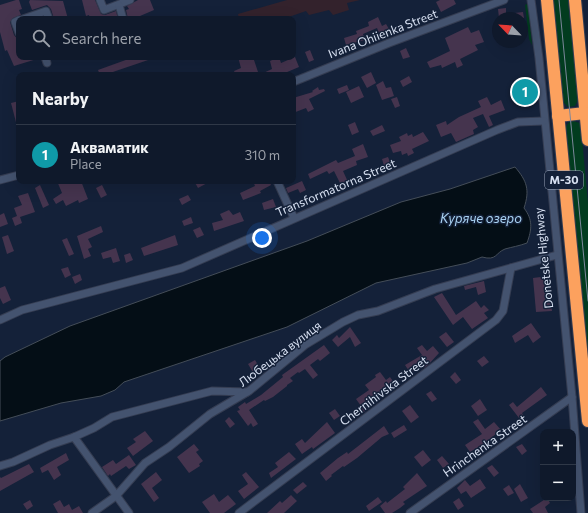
<!DOCTYPE html>
<meta charset="utf-8">
<style>
:root{--surface:#0f192b;--page:#182233;--text:#f1f3f6;--muted:#9ba0a9;--line:#2f3847;--accent:#0f766e}
body{margin:0;font-family:Commissioner,sans-serif;background:var(--page);color:var(--text)}
.controls{position:absolute;right:12px;bottom:12px;display:grid;overflow:hidden;border-radius:8px;box-shadow:0 4px 16px #0002}
.controls button{width:36px;height:36px;display:grid;place-items:center;padding:0;border:0;border-bottom:1px solid var(--line);background:var(--surface);color:var(--text);font:20px sans-serif}
.compass{position:absolute;left:492px;top:12px;width:36px;height:36px;border-radius:50%;background:var(--surface);box-shadow:0 4px 16px #0002;rotate:295deg}
.you{position:absolute;left:262px;top:238px;width:14px;height:14px;margin:-10px;border:3px solid #fff;border-radius:50%;background:#1a73e8;box-shadow:0 0 0 6px #1a73e833}
.badge{display:grid;place-items:center;width:26px;height:26px;border-radius:50%;background:var(--accent);color:#fff;font-size:13px;font-weight:700}
.pin{position:absolute;translate:-50% -50%;border:2px solid #fff;box-shadow:0 1px 4px #0006}
.list{margin:0;padding:0;list-style:none}
h2{display:flex;justify-content:space-between;align-items:center;height:52px;margin:0;padding:0 16px;font-size:17px}
h2 small{font-size:13px;font-weight:400;color:var(--muted)}
.list li{display:grid;grid-template-columns:26px 1fr auto;gap:12px;align-items:center;box-sizing:border-box;height:60px;padding:0 16px;border-top:1px solid var(--line)}
.list b{display:block;font-size:15px;white-space:nowrap}
.list p{margin:0;font-size:13px;white-space:nowrap;color:var(--muted)}
.list em{font-size:13px;font-style:normal;color:var(--muted)}
.icon{flex:none;width:22px;height:22px;fill:none;stroke:currentColor;stroke-width:2;stroke-linecap:round;stroke-linejoin:round}
.map{position:relative;flex:none;width:588px;height:513px;overflow:hidden}
.search{position:absolute;background:var(--surface);box-shadow:0 4px 16px #0002;left:16px;top:16px;width:280px;height:44px;display:flex;align-items:center;gap:10px;box-sizing:border-box;padding:0 14px;border-radius:8px;color:var(--muted);font-size:15px}
.panel{position:absolute;background:var(--surface);box-shadow:0 4px 16px #0002;left:16px;top:72px;width:280px;height:112px;border-radius:8px}
.map>svg:first-child{display:block}
.industrial{fill:#33222c}
.green{fill:#023c1f}
.water{fill:#040e16;stroke:#444d58}
.building{fill:#45344e}
.lines{fill:none;stroke-linecap:round;stroke-linejoin:round}
.street-casing{stroke:#353d52;stroke-width:9}
.highway-casing{stroke:#353d52;stroke-width:14}
.street{stroke:#44536f;stroke-width:7}
.highway{stroke:#fca15e;stroke-width:12}
.tram{stroke:#7c879b;stroke-width:1}
.labels{text-anchor:middle;stroke-width:3;stroke-linejoin:round;paint-order:stroke}
.shield{fill:#142139;stroke:#9da7ba;stroke-width:1}
.shield-label{font-size:11px;font-weight:bold;fill:#d8e1f2}
.street-label{font-size:12px;fill:#d8e1f2;stroke:#142139}
.water-label{font-size:13px;font-style:italic;fill:#aad3f3;stroke:#142139}
</style>
<div class="map">
<svg width="588" height="513" viewBox="0 0 588 513">
<rect width="100%" height="100%" fill="#142139"/>
<polygon class="industrial" points="287,0 360,0 347,3 349,10 333,15 329,10 309,15 306,11 283,19 239,19 238,14"/>
<g class="green">
<polygon points="553,0 568,0 578,100 575,106 568,107 562,101"/>
<polygon points="527,4 528,6 532,45 529,39 525,5"/>
<polygon points="573,121 580,123 581,127 588,204 588,364 565,128 569,122"/>
</g>
<path class="water" d="M515,167c12,14 15,23 9,41 9,12 8,21 3,35 -8,3 -15,4 -22,6 -10,4 -8,12 -23,8l-15,6 -91,20 -89,44 -163,55 -9,8 -14,6 -40,7 -61,18v-60l5,-4 65,-31 237,-85 94,-39 49,-13z"/>
<g class="building">
<polygon points="16,0 19,0 22,9 19,10 21,15 13,18 10,22 14,35 19,41 19,57 40,58 14,66 7,50 5,51 0,32 0,5"/>
<polygon points="30,0 63,1 68,19 54,19 51,9 47,5 32,10 29,2"/>
<polygon points="82,0 95,0 101,14 105,15 116,11 118,19 90,19 89,15 86,16"/>
<polygon points="138,0 150,0 154,10 133,19 128,19 126,10 129,9 127,6"/>
<polygon points="440,0 454,0 456,4 441,12 436,2"/>
<polygon points="506,8 506,14 523,12 524,18 499,18 498,9"/>
<polygon points="378,17 382,26 386,24 389,29 379,33 377,28 363,34 365,40 346,45 344,38 357,34 356,31 369,26 368,22"/>
<polygon points="468,27 471,33 479,30 484,42 475,45 478,50 460,59 463,65 457,68 455,62 442,68 441,65 430,68 427,62 450,51 445,38"/>
<polygon points="406,48 410,57 403,59 400,51"/>
<polygon points="310,50 314,60 309,62 305,52"/>
<polygon points="134,57 154,58 104,75 100,75 98,70"/>
<polygon points="238,57 253,57 259,75 272,69 270,61 279,57 281,63 295,57 299,67 280,75 236,75 234,71 241,68"/>
<polygon points="371,72 376,83 367,88 361,77"/>
<polygon points="409,76 412,82 403,87 400,81"/>
<polygon points="532,79 534,103 519,104 517,80"/>
<polygon points="383,81 386,88 391,87 394,96 382,100 376,85"/>
<polygon points="347,85 349,90 339,94 337,89"/>
<polygon points="359,86 364,97 351,103 346,92"/>
<polygon points="318,87 319,90 324,89 325,91 309,99 314,109 308,112 306,108 293,113 293,98 313,92 312,91"/>
<polygon points="397,97 400,106 395,108 391,99"/>
<polygon points="487,97 491,105 501,100 505,110 489,116 493,125 489,127 483,114 473,118 478,127 473,130 474,134 456,142 451,133 441,137 436,125 446,121 447,125 459,117 481,107 478,101"/>
<polygon points="19,101 19,126 17,126 11,103"/>
<polygon points="355,122 359,132 352,135 348,125"/>
<polygon points="382,125 385,131 373,136 370,131"/>
<polygon points="423,132 429,141 412,149 414,153 408,156 407,153 402,155 401,151 393,153 390,145 401,141 399,137 407,133 408,136 412,134 413,137"/>
<polygon points="363,144 368,157 356,161 357,165 343,171 348,182 341,185 334,171 329,174 327,171 310,179 308,174 336,160 338,163 355,156 352,149"/>
<polygon points="388,157 392,167 385,169 382,159"/>
<polygon points="57,181 70,181 71,184 81,181 88,199 79,203 78,200 66,206 63,200 56,204 53,199 62,193"/>
<polygon points="194,181 211,181 198,188"/>
<polygon points="253,181 269,181 271,185 260,191 261,193 243,200 240,193 255,186"/>
<polygon points="302,181 306,190 300,193 298,189 288,193 286,188"/>
<polygon points="40,185 49,205 43,208 35,188"/>
<polygon points="102,185 107,195 101,198 96,188"/>
<polygon points="28,193 35,212 20,217 22,223 15,226 12,218 17,216 14,208 22,205 18,196"/>
<polygon points="188,195 191,200 182,205 179,199"/>
<polygon points="273,199 276,207 264,210 262,203"/>
<polygon points="229,210 233,215 240,212 244,221 214,231 212,223 223,220 220,214"/>
<polygon points="4,213 8,224 0,227 0,215"/>
<polygon points="191,217 193,223 184,226 182,221"/>
<polygon points="101,226 103,232 88,239 92,247 88,249 91,256 84,259 77,236"/>
<polygon points="200,227 204,235 197,238 193,230"/>
<polygon points="8,235 14,251 7,254 2,237"/>
<polygon points="175,235 178,245 144,256 141,248"/>
<polygon points="67,238 74,254 69,256 62,240"/>
<polygon points="116,248 120,261 113,263 111,257 103,259 101,253"/>
<polygon points="130,253 133,260 126,263 124,255"/>
<polygon points="68,267 71,275 65,278 61,269"/>
<polygon points="80,274 82,280 75,284 72,277"/>
<polygon points="548,276 552,311 536,312 533,278"/>
<polygon points="484,281 486,292 478,295 476,287 465,290 464,286"/>
<polygon points="5,286 11,300 3,304 0,298 0,288"/>
<polygon points="442,293 456,315 476,301 481,308 484,305 489,310 484,313 488,318 472,329 463,317 453,325 434,297"/>
<polygon points="531,323 541,337 533,343 528,335 515,343 512,336"/>
<polygon points="350,327 361,343 355,347 350,337 338,347 332,340 337,335 339,338"/>
<polygon points="446,332 454,342 447,347 439,337"/>
<polygon points="324,345 330,353 320,361 318,359 310,365 318,375 313,379 305,369 299,373 298,372 290,378 293,381 287,385 287,386 273,397 265,401 264,400 249,410 258,424 253,427 251,423 248,426 237,411 240,410 238,407 245,402 246,404 261,395 283,377 282,375"/>
<polygon points="422,345 427,351 433,346 439,353 428,365 424,368 422,366 411,374 405,365 422,355 417,348"/>
<polygon points="484,356 489,362 482,367 477,361"/>
<polygon points="255,360 261,370 254,374 248,364"/>
<polygon points="380,372 386,380 390,377 395,384 369,405 371,407 358,416 355,411 361,406 356,399 369,390 365,385 376,377 375,375"/>
<polygon points="455,372 461,380 456,384 450,377"/>
<polygon points="541,387 547,395 522,413 523,415 519,418 509,405 513,402 517,407"/>
<polygon points="431,391 437,399 432,402 426,394"/>
<polygon points="480,399 487,410 478,416 471,406"/>
<polygon points="410,405 419,417 411,423 402,411"/>
<polygon points="335,409 340,416 334,420 329,413"/>
<polygon points="229,417 235,424 230,428 225,421"/>
<polygon points="478,419 485,429 494,422 501,430 492,437 493,438 470,452 465,445 482,434 473,422"/>
<polygon points="327,422 335,433 313,449 312,447 302,454 295,444 302,439 305,443"/>
<polygon points="404,425 407,430 394,438 391,433"/>
<polygon points="384,426 389,434 382,437 357,458 344,467 343,466 331,475 332,476 326,481 320,473 338,458 347,452 348,454"/>
<polygon points="145,431 153,441 133,456 127,448 136,442 133,439"/>
<polygon points="194,444 199,450 196,452 203,461 199,464 200,466 189,473 177,457"/>
<polygon points="522,444 527,451 522,455 516,447"/>
<polygon points="423,450 431,460 422,467 414,457"/>
<polygon points="289,452 296,459 271,478 269,473 278,467 275,463"/>
<polygon points="66,453 69,460 57,467 61,475 54,480 48,470 42,473 40,468"/>
<polygon points="129,455 136,465 129,469 126,466 111,476 110,474 108,476 102,467 113,460 116,464"/>
<polygon points="442,456 449,464 443,468 437,460"/>
<polygon points="29,464 34,472 0,491 0,477 1,478"/>
<polygon points="492,465 499,473 494,477 487,468"/>
<polygon points="156,472 162,480 152,488 159,498 154,502 141,484"/>
<polygon points="246,472 259,487 244,499 238,491 248,484 242,475"/>
<polygon points="417,473 427,486 403,502 405,504 400,508 392,513 385,513 380,506 386,501 387,503 405,489 403,487"/>
<polygon points="480,479 486,488 471,498 466,491 461,494 457,488 465,480 470,486"/>
<polygon points="303,482 307,486 297,494 293,490"/>
<polygon points="520,484 528,498 521,502 514,489"/>
<polygon points="509,485 514,493 508,496 503,489"/>
<polygon points="214,494 219,502 228,495 236,504 224,513 210,513 202,502"/>
<polygon points="291,495 297,501 284,513 267,513 280,501 282,503"/>
<polygon points="378,497 382,502 369,511 366,506"/>
<polygon points="459,498 464,506 458,510 453,502"/>
<polygon points="547,498 550,503 545,507 548,513 533,513 530,509"/>
<polygon points="30,500 33,506 27,510 23,504"/>
<polygon points="60,500 64,507 69,504 72,510 79,506 83,513 58,513 53,504"/>
</g>
<g class="lines">
<defs>
<g id="street">
<polyline points="100,0 104,10 130,0"/>
<polyline points="531,0 539,58 572,397 581,513"/>
<polyline points="119,5 123,19"/>
<polyline points="23,19 46,11 49,19"/>
<polyline points="19,20 15,22 19,33"/>
<polyline points="45,57 47,63"/>
<polyline points="293,82 389,43 504,0"/>
<polyline points="0,180 19,175"/>
<polyline points="277,181 294,218"/>
<polyline points="0,320 22,310 182,268 497,130 518,122 544,121"/>
<polyline points="74,437 129,513"/>
<polyline points="0,466 13,462 50,445 74,437 94,428 112,417 212,391 247,392"/>
<polyline points="92,513 116,496 145,463 169,447 210,414 249,391 305,345 343,322 358,315 378,311 435,289 557,255"/>
<polyline points="239,513 496,320 503,311 511,268"/>
<polyline points="410,513 572,397"/>
</g>
<g id="highway">
<polyline points="547,0 588,421"/>
<polyline points="575,0 588,140"/>
<polyline points="558,116 585,113"/>
</g>
</defs>
<use href="#street" class="street-casing"/>
<use href="#highway" class="highway-casing"/>
<use href="#street" class="street"/>
<use href="#highway" class="highway"/>
<polyline class="tram" points="559,0 588,301"/>
</g>
<g class="labels">
<rect class="shield" x="545" y="171" width="38" height="18" rx="3"/>
<g class="shield-label">
<text x="564" y="184">М-30</text>
</g>
<g class="street-label">
<text transform="translate(383 34) rotate(-21)" y="4">Ivana Ohiienka Street</text>
<text transform="translate(336 188) rotate(-23)" y="4">Transformatorna Street</text>
<text transform="translate(544 258) rotate(-96)" y="4">Donetske Highway</text>
<text transform="translate(280 354) rotate(-37)" y="4">Любецька вулиця</text>
<text transform="translate(384 391) rotate(-37)" y="4">Chernihivska Street</text>
<text transform="translate(485 446) rotate(-35)" y="4">Hrinchenka Street</text>
</g>
<g class="water-label">
<text x="481" y="223">Куряче озеро</text>
</g>
</g>
</svg>
<div class="controls">
<button>+</button>
<button>−</button>
</div>
<svg class="compass" viewBox="-18 -18 36 36"><path d="M0-13l5 13h-10z" fill="#e53935"/><path d="M0 13l5-13h-10z" fill="#9ba0a9"/></svg>
<div class="you"></div>
<div class="pin badge" style="left:525px;top:92px;background:#0f9aa8">1</div>
<div class="search"><svg class="icon" aria-label="search" viewBox="0 0 24 24"><circle cx="10" cy="10" r="6"/><path d="M15 15l6 6"/></svg>Search here</div>
<section class="panel">
<h2>Nearby<small></small></h2>
<ul class="list">
<li><span class="badge" style="background:#0f9aa8">1</span><div><b>Акваматик</b><p>Place</p></div><em>310 m</em></li>
</ul>
</section>
</div>
